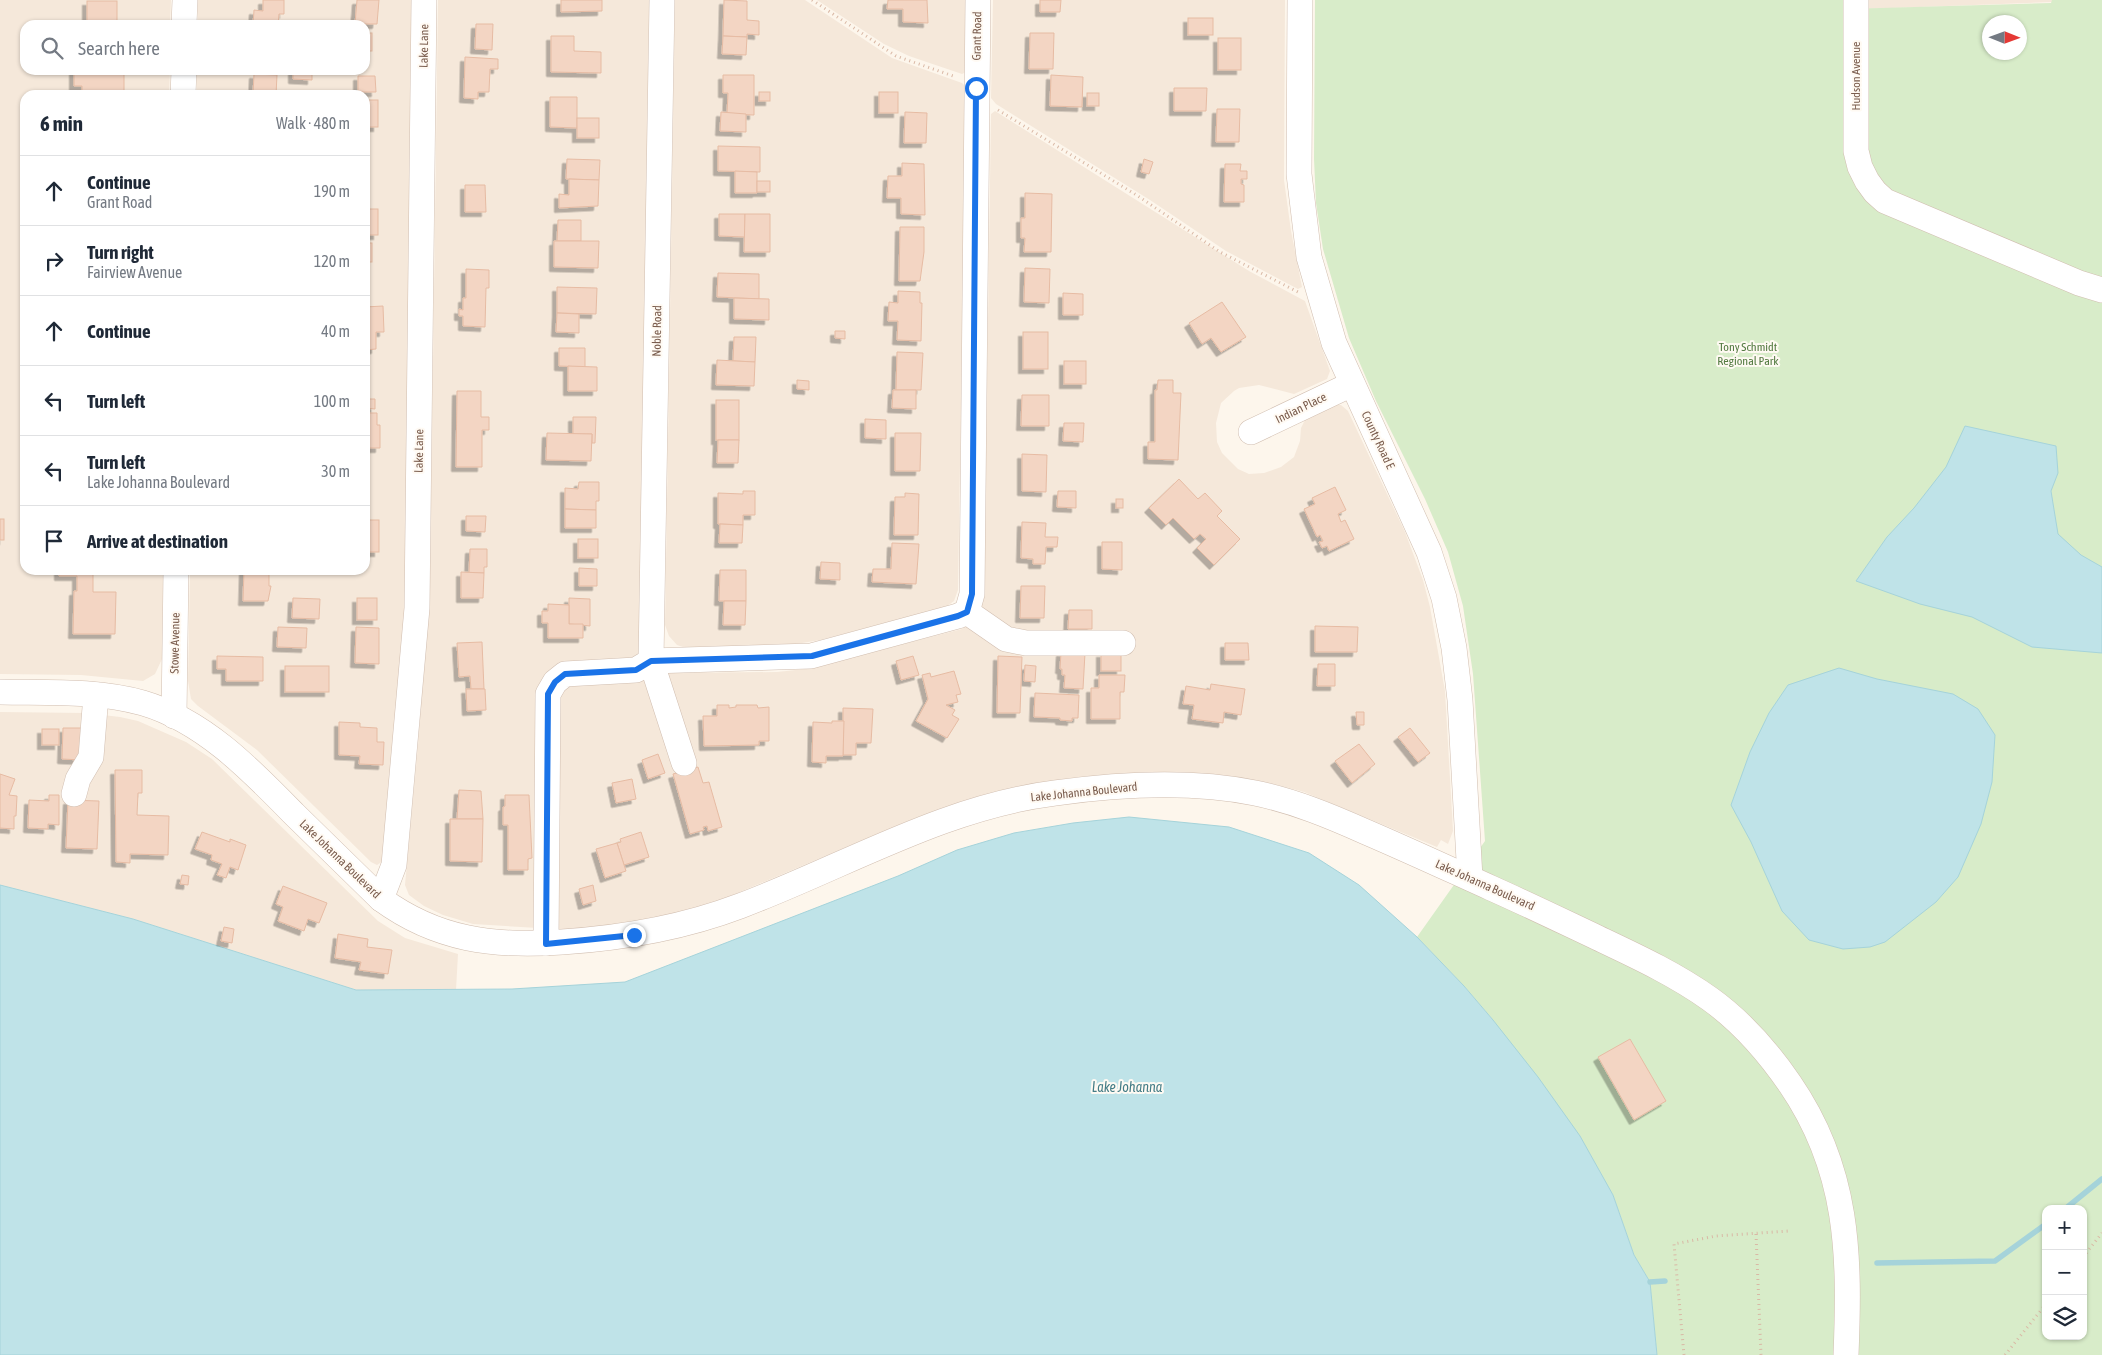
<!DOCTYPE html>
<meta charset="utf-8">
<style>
:root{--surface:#fff;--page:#f6f6f7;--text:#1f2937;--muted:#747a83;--line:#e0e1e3}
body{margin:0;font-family:"Asap Condensed",sans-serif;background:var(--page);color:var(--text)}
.controls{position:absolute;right:15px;bottom:15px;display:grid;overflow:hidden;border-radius:10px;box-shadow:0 1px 4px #0004}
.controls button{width:45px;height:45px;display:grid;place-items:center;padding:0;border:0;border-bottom:1px solid var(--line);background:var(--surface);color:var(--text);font:25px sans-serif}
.compass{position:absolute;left:1982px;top:15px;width:45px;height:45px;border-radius:50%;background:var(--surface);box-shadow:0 1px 4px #0004;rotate:91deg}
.stop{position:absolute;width:15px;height:15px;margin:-11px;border:4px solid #1a73e8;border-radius:50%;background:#fff}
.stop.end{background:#1a73e8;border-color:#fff;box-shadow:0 1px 5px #0008}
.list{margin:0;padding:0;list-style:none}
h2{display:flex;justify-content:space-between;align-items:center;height:65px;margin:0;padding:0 20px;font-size:21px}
h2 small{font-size:16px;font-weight:400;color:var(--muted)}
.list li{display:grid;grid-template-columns:32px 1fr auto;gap:15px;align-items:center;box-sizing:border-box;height:70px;padding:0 20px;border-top:1px solid var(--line)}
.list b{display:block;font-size:19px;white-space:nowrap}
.list p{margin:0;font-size:16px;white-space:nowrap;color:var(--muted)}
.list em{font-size:16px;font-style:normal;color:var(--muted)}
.icon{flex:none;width:28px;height:28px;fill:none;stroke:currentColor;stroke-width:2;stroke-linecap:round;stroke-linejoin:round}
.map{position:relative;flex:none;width:2102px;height:1355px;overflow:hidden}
.search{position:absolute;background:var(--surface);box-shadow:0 1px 4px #0004;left:20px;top:20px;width:350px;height:55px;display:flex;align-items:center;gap:12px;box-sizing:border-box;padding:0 18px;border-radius:15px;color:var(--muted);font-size:19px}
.panel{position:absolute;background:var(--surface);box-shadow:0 1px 4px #0004;left:20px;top:90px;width:350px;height:485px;border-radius:15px}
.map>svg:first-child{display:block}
.residential{fill:#f5e8da}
.green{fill:#d8ecc9;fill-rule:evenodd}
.water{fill:#bfe3e8;stroke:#a5d3da}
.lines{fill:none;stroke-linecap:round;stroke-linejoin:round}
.stream{stroke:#a5d3da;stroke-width:5.5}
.building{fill:#f3d5c3;stroke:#e6bba3;filter:url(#shadow)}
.minor-casing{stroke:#d1beb0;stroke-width:26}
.path{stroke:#d9b8a5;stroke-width:3;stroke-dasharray:1 4;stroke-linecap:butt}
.minor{stroke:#fff;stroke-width:25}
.route{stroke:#1a73e8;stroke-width:6}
.labels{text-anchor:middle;stroke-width:4;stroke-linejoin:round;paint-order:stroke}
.street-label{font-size:12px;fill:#7a5c4d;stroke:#fffaf3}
.park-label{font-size:12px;fill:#537a41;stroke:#fffaf3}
.water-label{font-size:14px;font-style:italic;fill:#437c86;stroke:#fffaf3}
</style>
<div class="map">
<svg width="2102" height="1355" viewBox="0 0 2102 1355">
<defs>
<filter id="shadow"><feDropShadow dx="-4.5" dy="4.5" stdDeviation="0" flood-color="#0004"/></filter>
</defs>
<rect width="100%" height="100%" fill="#fdf6ec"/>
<g class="residential">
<polygon points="0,0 171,0 170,25 25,25 25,70 170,70 169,95 25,95 25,570 163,570 162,659 155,674 143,681 81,675 0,674"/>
<polygon points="198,0 415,0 406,589 403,642 383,861 377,865 371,862 257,750 198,706 191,699 188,681 190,570 365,570 365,95 197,95 197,70 365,70 365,25 198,25"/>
<polygon points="438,0 649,0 640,654 639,657 561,668 538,928 473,924 443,915 424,906 409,895 405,885 418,745 430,579"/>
<polygon points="675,0 805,0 892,58 962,83 966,87 958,590 954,601 946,607 820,640 784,646 683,647 677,645 669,636 665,625"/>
<polygon points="817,0 967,0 966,72 962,74 909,56 884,44"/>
<polygon points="993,0 1285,0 1284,180 1291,231 1302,287 1298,289 1226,251 1150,200 996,104 991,98"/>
<polygon points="1867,0 2052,0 2052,2 1866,9"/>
<polygon points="995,111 1249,271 1305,301 1330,371 1327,379 1294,394 1259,385 1239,388 1234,391 1221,403 1216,423 1217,442 1222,453 1238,469 1249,474 1264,473 1281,467 1294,457 1300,441 1301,428 1306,418 1335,405 1341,405 1348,411 1405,532 1423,580 1430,607 1445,691 1453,831 1448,844 1441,840 1437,847 1304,792 1278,785 1242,778 1067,779 1022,786 976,797 915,818 728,897 688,911 633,923 586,929 556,929 557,687 665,673 777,672 805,669 962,629 970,623 981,609 984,593 991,114"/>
<polygon points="0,712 86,713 120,717 138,721 186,742 212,759 378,921 405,938 458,954 456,990 356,990 133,919 0,885"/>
</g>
<path class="green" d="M1315,0h531v9l205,-6 1,-3h50v1355h-445l-7,-73 -16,-27 -21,-60 -120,-175 -29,-34 -47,-49 68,-96 -12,-167 -10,-68 -15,-54 -23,-53 -49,-98 -27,-63 -26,-89 -7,-46 -2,-44zM1990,22h30v30h-30zM2046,1209h37v127h-37z"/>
<g class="water">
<polygon points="1965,426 2056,446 2058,473 2051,491 2058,534 2081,555 2102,567 2102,653 2032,647 1972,617 1920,604 1856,581 1887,537 1914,508 1946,467"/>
<polygon points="1839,668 1877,679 1953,694 1978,709 1995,735 1992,782 1981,824 1958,877 1936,902 1885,942 1870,947 1843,949 1809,940 1782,911 1751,842 1731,805 1750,752 1769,713 1788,685"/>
<polygon points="1129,817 1229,827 1309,853 1359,885 1417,937 1464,986 1493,1020 1538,1077 1580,1136 1613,1195 1634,1255 1650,1282 1657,1355 0,1355 0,885 133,919 356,990 512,989 625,982 898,876 957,850 1014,833 1073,823"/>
</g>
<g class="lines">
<g class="stream">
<polyline points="2065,1209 2102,1179"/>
<polyline points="1877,1263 1995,1261 2046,1224"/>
<polyline points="1650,1282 1665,1281"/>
</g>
</g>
<g class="building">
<polygon points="263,0 284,0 284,14 279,14 278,25 253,25 254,10 263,11"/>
<polygon points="357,0 379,0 377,24 355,24"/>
<polygon points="561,0 602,0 602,11 561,12"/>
<polygon points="724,0 747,1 747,20 759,21 759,35 747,34 747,37 723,36"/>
<polygon points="888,0 927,0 928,23 903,22 903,9 887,9"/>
<polygon points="1040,0 1061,0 1060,12 1040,12"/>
<rect x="87" y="1" width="30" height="24"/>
<rect x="1188" y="18" width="25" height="17"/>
<polygon points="476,24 493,24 492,50 475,49"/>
<rect x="365" y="33" width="7" height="18"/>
<polygon points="1030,33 1054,33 1053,69 1029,69"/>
<polygon points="551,36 574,36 574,51 601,52 601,73 551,72"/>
<polygon points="723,36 747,37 746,55 722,54"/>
<rect x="1218" y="38" width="23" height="32"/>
<polygon points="465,57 498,59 498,69 490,69 489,92 478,92 478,99 464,98"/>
<polygon points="74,70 124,70 124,95 82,95 82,86 74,86"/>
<polygon points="293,70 312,70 312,80 293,79"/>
<polygon points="254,74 277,75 276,95 253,95"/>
<polygon points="723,75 754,75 754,115 727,114 728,93 723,93"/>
<polygon points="1051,75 1083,77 1082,107 1050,106"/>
<polygon points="358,76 375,76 376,92 358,92"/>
<polygon points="1174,88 1207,88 1206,111 1174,111"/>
<rect x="759" y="92" width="11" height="9"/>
<rect x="879" y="92" width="19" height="21"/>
<rect x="1087" y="93" width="12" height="13"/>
<polygon points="550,97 577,97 577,128 550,127"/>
<rect x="365" y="100" width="13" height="27"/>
<polygon points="1217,109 1240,109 1239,142 1216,142"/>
<polygon points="721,112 746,114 746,132 720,131"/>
<polygon points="905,112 927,113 926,143 904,143"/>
<rect x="577" y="118" width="22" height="20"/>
<polygon points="718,146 760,147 760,172 718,171"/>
<polygon points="567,159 600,160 599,180 566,179"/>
<polygon points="1144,159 1153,162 1149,174 1141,172"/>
<polygon points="902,163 924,164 925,215 901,214 901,198 887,198 888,176 902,176"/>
<polygon points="1225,164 1241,164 1240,171 1247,171 1247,179 1241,179 1241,184 1244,185 1244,202 1224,202"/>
<polygon points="735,171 757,172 757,193 735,193"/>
<polygon points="569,179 599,180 598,206 559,208 559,194 569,195"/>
<rect x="757" y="181" width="13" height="11"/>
<polygon points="465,185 485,185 486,212 465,212"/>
<polygon points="1025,193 1052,194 1051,252 1024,252 1025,238 1021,238 1021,218 1025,218"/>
<rect x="365" y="209" width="13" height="26"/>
<polygon points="719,214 745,214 745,237 719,236"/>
<polygon points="745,214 770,214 770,252 744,252"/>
<polygon points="558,220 581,220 581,241 557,241"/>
<polygon points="900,227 924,227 924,252 920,281 899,281"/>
<polygon points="554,241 599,241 598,268 554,267"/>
<rect x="365" y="243" width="7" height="19"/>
<polygon points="1025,268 1050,269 1049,303 1024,302"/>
<polygon points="466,269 489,270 489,288 486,288 485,327 463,326 463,316 459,316 459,309 463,310 463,298 466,298"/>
<polygon points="718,273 759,274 759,299 717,297"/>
<polygon points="557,287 597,288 596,314 557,313"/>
<polygon points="898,291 920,292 920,303 922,303 921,341 897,340 898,321 888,321 889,302 898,303"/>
<polygon points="1063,293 1083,294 1083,315 1063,315"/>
<polygon points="734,298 769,299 769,320 734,319"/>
<polygon points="1222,302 1246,337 1221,352 1211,338 1202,344 1189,323"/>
<polygon points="383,306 384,332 376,332 376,349 365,350 365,307"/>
<polygon points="557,313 579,314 579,333 556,332"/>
<polygon points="835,331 845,331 845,339 835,338"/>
<rect x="1023" y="332" width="25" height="37"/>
<polygon points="734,337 756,337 755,362 733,361"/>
<polygon points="559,348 585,348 585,367 559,366"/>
<polygon points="897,352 923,353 921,390 896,390"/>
<polygon points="717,360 755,362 754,386 716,385"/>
<rect x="1064" y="361" width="22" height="23"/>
<polygon points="568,366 597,367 597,391 568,391"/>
<polygon points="797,380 809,381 809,390 797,389"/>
<polygon points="1158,380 1173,380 1173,393 1181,393 1178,460 1148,459 1148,442 1155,442 1155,390 1157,390"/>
<polygon points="893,390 916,390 916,409 892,408"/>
<polygon points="457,391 481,391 481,417 489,417 489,430 482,430 482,467 456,467"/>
<polygon points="1022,395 1049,395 1049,426 1021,426"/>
<polygon points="365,399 375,399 375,409 365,408"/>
<rect x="716" y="400" width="23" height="40"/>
<polygon points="365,413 377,413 377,425 380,425 380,448 365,448"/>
<polygon points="573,417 596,417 595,443 592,443 592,434 573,434"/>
<polygon points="865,419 886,420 886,439 865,438"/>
<polygon points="1064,423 1084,423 1083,442 1063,441"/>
<polygon points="547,433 592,434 591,461 546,460"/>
<polygon points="895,433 921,433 920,471 895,471"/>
<polygon points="718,440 739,440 738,463 717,463"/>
<polygon points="1022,454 1047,455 1046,492 1022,491"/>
<polygon points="1179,479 1198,499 1205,493 1222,511 1217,516 1240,539 1214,565 1197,548 1206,539 1200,534 1194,539 1173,518 1166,525 1149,508"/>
<polygon points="579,482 599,482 599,501 596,501 596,510 565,509 565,488 578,489"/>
<polygon points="1335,487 1346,510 1338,514 1341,522 1345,520 1354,539 1329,551 1327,546 1322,548 1319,542 1323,541 1320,535 1317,537 1304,509 1315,504 1312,498"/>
<polygon points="743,491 755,491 755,515 743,515 743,525 718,524 718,493 743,494"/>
<polygon points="1058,491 1076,491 1076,508 1057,507"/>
<polygon points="905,493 919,494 918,535 894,535 895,497 905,497"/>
<rect x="1116" y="499" width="7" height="9"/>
<polygon points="565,509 596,510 596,528 565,528"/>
<polygon points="466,516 486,516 485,532 466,531"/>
<rect x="0" y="519" width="4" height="21"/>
<rect x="365" y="520" width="14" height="32"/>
<polygon points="1022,522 1046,523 1045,537 1058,537 1057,547 1046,547 1045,564 1033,564 1033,559 1021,558"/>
<polygon points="720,524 743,525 742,543 719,543"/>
<rect x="578" y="539" width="20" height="19"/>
<polygon points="1102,542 1122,542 1122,570 1102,569"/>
<polygon points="892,543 919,544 916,584 872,582 873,569 891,569"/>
<polygon points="470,549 487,549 487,567 484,567 484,573 469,573"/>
<polygon points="821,562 840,563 840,580 820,579"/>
<polygon points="579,568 597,569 597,586 579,586"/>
<polygon points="59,570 93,570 93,592 116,592 115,634 73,634 74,591 77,591 77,576 59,576"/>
<polygon points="244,570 269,570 269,586 271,586 268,601 243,601"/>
<polygon points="720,570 746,570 746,601 719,601"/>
<polygon points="461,572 484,573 483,598 461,598"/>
<polygon points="1021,586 1045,586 1044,618 1020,618"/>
<polygon points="293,598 320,599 319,619 292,618"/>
<rect x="357" y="598" width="20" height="22"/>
<polygon points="569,598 590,599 590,626 569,624"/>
<polygon points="724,601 746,601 745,625 723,625"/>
<polygon points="548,604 569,605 569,624 583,624 583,638 548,638 548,623 542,623 542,611 548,611"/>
<polygon points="1069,610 1092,610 1092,629 1068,629"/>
<polygon points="1315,626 1358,627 1357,652 1315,652"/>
<polygon points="278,627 307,628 306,648 277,647"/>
<polygon points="356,627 379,628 379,664 355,663"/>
<polygon points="482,642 484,689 471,689 470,676 459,677 457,643"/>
<polygon points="1225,643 1248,643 1249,660 1225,660"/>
<polygon points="1061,652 1085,653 1083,689 1064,688 1065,675 1062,675 1062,669 1060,669"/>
<rect x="1101" y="653" width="20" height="18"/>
<polygon points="217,656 263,657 263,681 226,681 226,669 217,669"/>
<polygon points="913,656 919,675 901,680 896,661"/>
<polygon points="998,656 1022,657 1020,713 997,713"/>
<polygon points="1318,664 1335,664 1335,686 1317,686"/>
<polygon points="1025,665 1036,666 1035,682 1024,681"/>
<rect x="285" y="666" width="44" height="26"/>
<polygon points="954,671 961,694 956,695 958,702 946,705 955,710 952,715 959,719 947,738 916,721 928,699 922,675 930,673 931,677"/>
<polygon points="1099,675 1125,675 1124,692 1120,692 1120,719 1091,719 1091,688 1099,688"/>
<polygon points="1211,684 1245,689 1241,715 1224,712 1223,723 1192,719 1194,705 1183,704 1186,686 1210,690"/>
<polygon points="466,689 485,689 486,710 467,711"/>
<polygon points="1035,693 1079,695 1078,718 1072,718 1072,721 1060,720 1060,718 1034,717"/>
<polygon points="717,705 729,705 729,708 736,707 736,705 757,705 758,708 769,707 769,741 759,741 759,745 704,746 703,716 717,716"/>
<polygon points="843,708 873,709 871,743 856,743 856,755 843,755"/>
<polygon points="1356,712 1364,712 1364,725 1357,725"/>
<polygon points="832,721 844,721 843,756 826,756 826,763 812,762 813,722 832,723"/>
<polygon points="339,722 360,723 360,727 377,728 377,742 384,742 383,765 359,764 360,756 339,755"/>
<polygon points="63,728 82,728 81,760 62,759"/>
<polygon points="1410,728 1430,753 1418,762 1398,737"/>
<rect x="42" y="729" width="17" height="16"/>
<polygon points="1359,744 1375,764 1352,783 1335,761"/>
<polygon points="658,754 665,773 648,779 642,760"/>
<polygon points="698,767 703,783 709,782 722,827 708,831 707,826 703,827 704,830 690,834 673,774"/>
<polygon points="115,770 142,770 142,793 138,793 137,815 169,816 168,855 130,854 130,863 116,862"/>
<polygon points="0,774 15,779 9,795 17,796 16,816 14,816 14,829 0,828"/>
<polygon points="632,779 636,799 616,803 612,783"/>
<polygon points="459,790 481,791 483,819 457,819"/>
<polygon points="49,795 59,795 59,825 48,824 48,829 28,828 29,800 49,801"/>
<polygon points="505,795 529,795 532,858 528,859 528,870 508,870 508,825 503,825 503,807 505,806"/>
<polygon points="68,800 99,801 97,849 66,848"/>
<polygon points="450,819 483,819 482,862 450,861"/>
<polygon points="202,832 230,842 230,839 246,845 238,870 230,867 226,878 217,875 222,864 211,860 212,855 195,849"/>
<polygon points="641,832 649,857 624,865 617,843 621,842 620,839"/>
<polygon points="617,843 626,871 605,878 596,849"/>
<polygon points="182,875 189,876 188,885 180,884"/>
<polygon points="593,885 596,901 583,905 579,889"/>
<polygon points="283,886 327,903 319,923 308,919 304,931 278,921 283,907 276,904"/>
<polygon points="224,927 234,929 232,943 221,941"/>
<polygon points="338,934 368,939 367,947 392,950 388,974 359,970 361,962 335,958"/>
<polygon points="1630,1039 1666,1101 1634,1120 1598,1057"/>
</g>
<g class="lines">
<defs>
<g id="minor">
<polyline points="662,0 651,661 684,763"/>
<polyline points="1300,0 1299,174 1309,257 1334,343 1429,552 1444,598 1454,648 1460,700 1470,878"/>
<polyline points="1856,0 1856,151 1860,167 1867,181 1875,192 1885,201 2079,283 2102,290"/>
<polyline points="184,25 185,0"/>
<polyline points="183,95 184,70"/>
<polyline points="1251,432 1352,384"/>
<polyline points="967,612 972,594 978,0"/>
<polyline points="967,612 1006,639 1026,643 1123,643"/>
<path d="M0,692c48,1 96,-2 143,11 61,18 108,67 151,111 29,28 58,57 87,85 56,41 113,48 181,43 61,-4 120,-14 178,-36 104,-39 203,-99 315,-113 65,-9 136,-13 200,0 39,8 75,23 111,39 42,18 83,37 125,56 36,16 71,33 107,50 38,18 77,36 112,61 32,23 58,53 80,85 59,86 60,171 56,271"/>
<polyline points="174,716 176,570"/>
<polyline points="74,794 78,779 91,757 96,695"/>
<polyline points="381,899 394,865 417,608 424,0"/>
<polyline points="546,943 548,694 555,682 565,674 636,670 651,661 811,656 958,616 967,612"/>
</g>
</defs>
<use href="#minor" class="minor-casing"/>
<g class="path">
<polyline points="812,0 896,56 956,77"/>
<polyline points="998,110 1138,196 1220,252 1298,292"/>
<polyline points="1756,1234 1761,1355"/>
<polyline points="2083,1257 2102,1233"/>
<polyline points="1684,1355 1674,1244 1716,1236 1789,1231"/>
<polyline points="2005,1355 2046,1304"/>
</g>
<use href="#minor" class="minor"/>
</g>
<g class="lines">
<polyline class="route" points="634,935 546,944 548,694 555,682 565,674 636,670 651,661 812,656 958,616 967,612 972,594 976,88"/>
</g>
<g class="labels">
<g class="street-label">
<text transform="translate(977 36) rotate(-89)" y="4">Grant Road</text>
<text transform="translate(424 46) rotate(-89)" y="4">Lake Lane</text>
<text transform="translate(1856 76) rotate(-90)" y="4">Hudson Avenue</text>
<text transform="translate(657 331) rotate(-89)" y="4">Noble Road</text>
<text transform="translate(1301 408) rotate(-26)" y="4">Indian Place</text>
<text transform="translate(1378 440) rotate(65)" y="4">County Road E</text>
<text transform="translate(419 451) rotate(-89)" y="4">Lake Lane</text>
<text transform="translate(175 643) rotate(-89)" y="4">Stowe Avenue</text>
<text transform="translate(1084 792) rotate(-6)" y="4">Lake Johanna Boulevard</text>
<text transform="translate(340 859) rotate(44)" y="4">Lake Johanna Boulevard</text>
<text transform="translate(1485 885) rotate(24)" y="4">Lake Johanna Boulevard</text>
</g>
<g class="park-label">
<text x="1748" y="351">Tony Schmidt<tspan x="1748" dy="14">Regional Park</tspan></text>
</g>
<g class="water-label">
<text x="1127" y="1092">Lake Johanna</text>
</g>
</g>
</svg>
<div class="controls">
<button>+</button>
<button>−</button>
<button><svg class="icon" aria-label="layers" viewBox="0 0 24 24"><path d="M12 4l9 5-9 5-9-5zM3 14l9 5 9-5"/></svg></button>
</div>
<svg class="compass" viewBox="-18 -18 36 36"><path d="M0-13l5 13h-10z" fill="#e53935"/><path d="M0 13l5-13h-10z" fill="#747a83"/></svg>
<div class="stop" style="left:976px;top:88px"></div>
<div class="stop end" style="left:634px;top:935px"></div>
<div class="search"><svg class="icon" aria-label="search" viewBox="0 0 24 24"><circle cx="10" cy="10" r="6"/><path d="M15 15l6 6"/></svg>Search here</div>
<section class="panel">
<h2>6 min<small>Walk · 480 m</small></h2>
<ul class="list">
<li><svg class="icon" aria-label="ahead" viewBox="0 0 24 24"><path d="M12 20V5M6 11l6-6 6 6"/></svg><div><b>Continue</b><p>Grant Road</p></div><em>190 m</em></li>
<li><svg class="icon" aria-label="right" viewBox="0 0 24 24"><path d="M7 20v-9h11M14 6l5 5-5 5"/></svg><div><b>Turn right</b><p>Fairview Avenue</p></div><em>120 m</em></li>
<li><svg class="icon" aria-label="ahead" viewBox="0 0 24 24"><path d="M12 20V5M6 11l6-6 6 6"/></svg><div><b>Continue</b></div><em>40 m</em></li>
<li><svg class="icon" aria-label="left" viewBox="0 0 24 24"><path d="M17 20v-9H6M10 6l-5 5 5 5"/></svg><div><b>Turn left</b></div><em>100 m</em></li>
<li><svg class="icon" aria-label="left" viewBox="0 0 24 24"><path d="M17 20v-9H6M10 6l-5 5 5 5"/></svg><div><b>Turn left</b><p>Lake Johanna Boulevard</p></div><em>30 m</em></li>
<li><svg class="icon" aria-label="arrive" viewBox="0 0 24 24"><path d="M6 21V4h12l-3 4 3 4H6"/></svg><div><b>Arrive at destination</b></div></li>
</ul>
</section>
</div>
